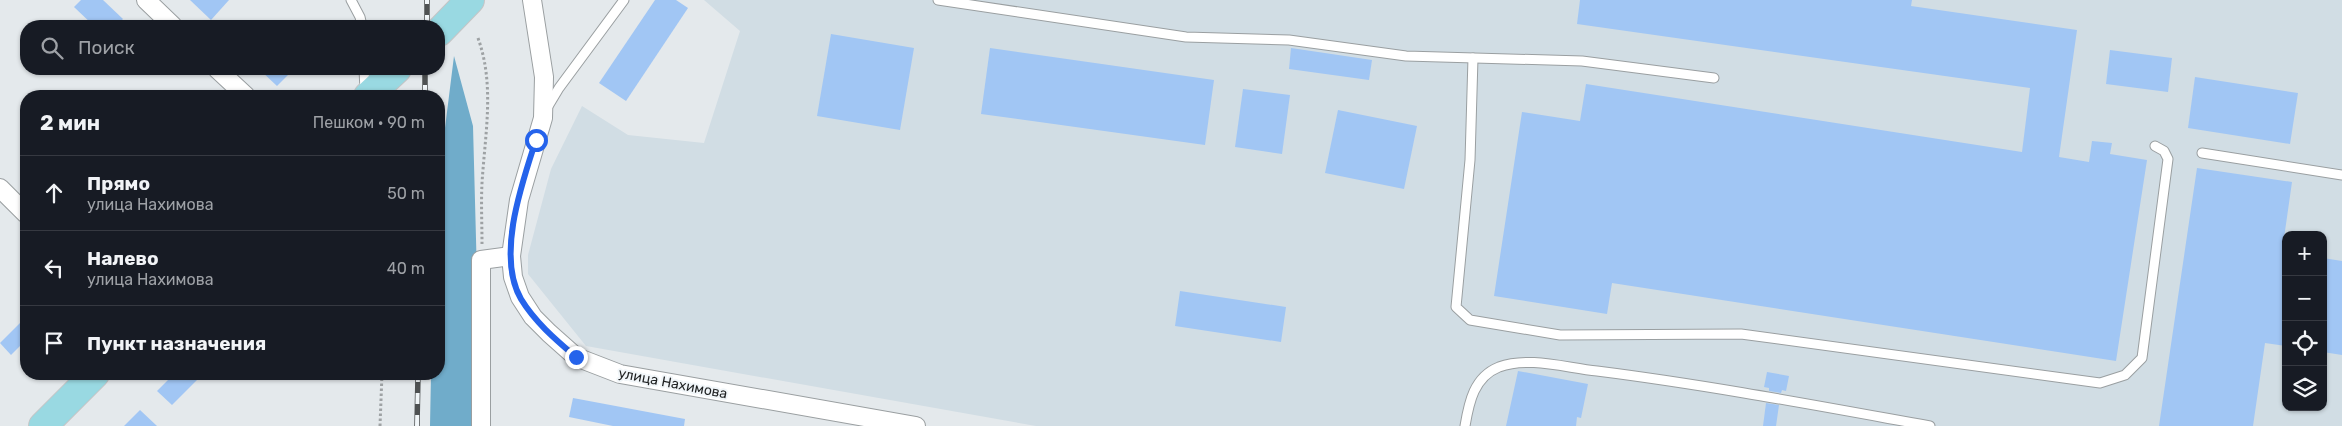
<!DOCTYPE html>
<html lang="ru">
<meta charset="utf-8">
<style>
:root{--surface:#171b24;--page:#242831;--text:#f1f3f6;--muted:#9ea1a6;--line:#363941}
body{margin:0;font-family:Rubik,sans-serif;background:var(--page);color:var(--text)}
.controls{position:absolute;right:15px;bottom:15px;display:grid;overflow:hidden;border-radius:10px;box-shadow:0 1px 4px #0004}
.controls button{width:45px;height:45px;display:grid;place-items:center;padding:0;border:0;border-bottom:1px solid var(--line);background:var(--surface);color:var(--text);font:25px sans-serif}
.stop{position:absolute;width:15px;height:15px;margin:-11px;border:4px solid #2563eb;border-radius:50%;background:#fff}
.stop.end{background:#2563eb;border-color:#fff;box-shadow:0 1px 5px #0008}
.list{margin:0;padding:0;list-style:none}
h2{display:flex;justify-content:space-between;align-items:center;height:65px;margin:0;padding:0 20px;font-size:21px}
h2 small{font-size:16px;font-weight:400;color:var(--muted)}
.list li{display:grid;grid-template-columns:32px 1fr auto;gap:15px;align-items:center;box-sizing:border-box;height:75px;padding:0 20px;border-top:1px solid var(--line)}
.list b{display:block;font-size:19px;white-space:nowrap}
.list p{margin:0;font-size:16px;white-space:nowrap;color:var(--muted)}
.list em{font-size:16px;font-style:normal;color:var(--muted)}
.icon{flex:none;width:28px;height:28px;fill:none;stroke:currentColor;stroke-width:2;stroke-linecap:round;stroke-linejoin:round}
.map{position:relative;flex:none;width:2342px;height:426px;overflow:hidden}
.search{position:absolute;background:var(--surface);box-shadow:0 1px 4px #0004;left:20px;top:20px;width:425px;height:55px;display:flex;align-items:center;gap:12px;box-sizing:border-box;padding:0 18px;border-radius:20px;color:var(--muted);font-size:19px}
.panel{position:absolute;background:var(--surface);box-shadow:0 1px 4px #0004;left:20px;top:90px;width:425px;height:290px;border-radius:20px}
.map>svg:first-child{display:block}
.built{fill:#d1dde4;fill-rule:evenodd}
.forest{fill:#70acca}
.building{fill:#a1c6f4}
.lines{fill:none;stroke-linecap:round;stroke-linejoin:round}
.lane-casing{stroke:#9a9fa1;stroke-width:11}
.street-casing{stroke:#9a9fa1;stroke-width:20}
.primary-casing{stroke:#c5c5c6;stroke-width:30}
.path{stroke:#9ea2a4;stroke-width:3;stroke-dasharray:2.5 2.5;stroke-linecap:butt}
.lane{stroke:#fff;stroke-width:9}
.street{stroke:#fff;stroke-width:18}
.primary{stroke:#99d9e2;stroke-width:28}
.rail-casing{stroke:#4e5152;stroke-width:5.5}
.rail{stroke:#f1f6f9;stroke-width:4;stroke-dasharray:11;stroke-linecap:butt}
.route{stroke:#2563eb;stroke-width:6}
.labels{text-anchor:middle;stroke-width:4;stroke-linejoin:round;paint-order:stroke}
.street-label{font-size:14px;fill:#1f2122;stroke:#f1f6f9}
</style>
<div class="map">
<svg width="2342" height="426" viewBox="0 0 2342 426">
<rect width="100%" height="100%" fill="#e4e9ec"/>
<path class="built" d="M704,0h1638v426h-1306l-450,-80 -58,-72v-19l23,-86 31,-63 46,29 76,8 36,-112zM2286,235h37v172h-37z"/>
<polygon class="forest" points="454,56 473,126 481,426 430,426 431,374 439,374 439,176"/>
<g class="building">
<polygon points="81,0 103,0 123,19 116,26 94,26 74,7"/>
<polygon points="190,0 229,0 211,20"/>
<polygon points="655,0 676,0 688,8 626,101 599,83"/>
<polygon points="1580,0 1912,0 1911,6 2077,30 2059,157 2089,162 2092,141 2112,143 2110,154 2147,160 2116,361 1612,283 1607,314 1494,296 1522,112 1580,121 1586,84 2022,152 2030,88 1577,24"/>
<polygon points="831,34 914,48 900,130 817,116"/>
<polygon points="990,48 1214,80 1205,145 981,114"/>
<polygon points="1291,48 1372,60 1369,80 1289,69"/>
<polygon points="2110,50 2172,58 2168,92 2106,84"/>
<polygon points="259,69 294,69 277,86"/>
<polygon points="2195,77 2298,93 2290,144 2188,128"/>
<polygon points="1243,89 1290,95 1282,154 1235,147"/>
<polygon points="1338,110 1417,126 1404,189 1325,173"/>
<polygon points="2197,168 2292,182 2282,252 2286,252 2286,346 2265,343 2253,426 2159,426"/>
<polygon points="2323,258 2342,261 2342,355 2323,352"/>
<polygon points="1180,291 1286,307 1281,342 1175,326"/>
<polygon points="26,317 26,340 11,355 0,343"/>
<polygon points="1518,371 1588,384 1581,418 1577,417 1576,426 1506,426"/>
<polygon points="1767,372 1789,376 1786,391 1782,390 1781,393 1769,391 1769,388 1764,387"/>
<polygon points="174,374 203,374 172,405 157,391"/>
<polygon points="573,398 685,419 684,426 613,426 569,417"/>
<polygon points="1766,403 1779,405 1776,426 1763,426"/>
<polygon points="140,410 157,426 124,426"/>
</g>
<g class="lines">
<defs>
<g id="lane">
<polyline points="351,0 360,17 362,26"/>
<polyline points="938,0 1186,37 1289,40 1406,56 1582,61 1714,78"/>
<polyline points="1473,58 1470,160 1456,307 1470,320 1560,335 1741,334 2100,383 2125,375 2142,358 2168,159 2164,151 2155,146"/>
<polyline points="364,69 365,91"/>
<polyline points="547,108 559,88 624,0"/>
<polyline points="2202,153 2342,175"/>
<path d="M1465,426c4,-24 9,-49 34,-59 30,-11 67,1 98,4 111,14 222,35 333,55"/>
</g>
<g id="street">
<polyline points="146,0 173,26"/>
<polyline points="532,0 544,77 543,118 519,200 511,256 513,277 520,297 533,317 549,333 576,357 620,374 916,426"/>
<polyline points="217,69 246,96"/>
<polyline points="0,188 26,214"/>
<polyline points="481,426 481,260 511,256"/>
</g>
<g id="primary">
<polyline points="439,32 470,0"/>
<polyline points="368,96 397,69"/>
<polyline points="43,426 95,374"/>
</g>
</defs>
<use href="#lane" class="lane-casing"/>
<use href="#street" class="street-casing"/>
<use href="#primary" class="primary-casing"/>
<g class="path">
<path d="M478,38c17,47 7,96 4,145 -1,20 0,41 0,61"/>
<polyline points="380,426 382,374"/>
</g>
<use href="#lane" class="lane"/>
<use href="#street" class="street"/>
<use href="#primary" class="primary"/>
<defs>
<g id="rail">
<polyline points="427,26 427,0"/>
<polyline points="425,96 425,69"/>
<polyline points="417,426 418,374"/>
</g>
</defs>
<use href="#rail" class="rail-casing"/>
<use href="#rail" class="rail"/>
</g>
<g class="lines">
<path class="route" d="M536,140c-14,43 -40,116 -15,159 14,23 34,40 55,58"/>
</g>
<g class="labels">
<g class="street-label">
<text transform="translate(673 383) rotate(11)" y="5">улица Нахимова</text>
</g>
</g>
</svg>
<div class="controls">
<button>+</button>
<button>−</button>
<button><svg class="icon" aria-label="locate" viewBox="0 0 24 24"><circle cx="12" cy="12" r="6"/><path d="M12 2v4M12 18v4M2 12h4M18 12h4"/></svg></button>
<button><svg class="icon" aria-label="layers" viewBox="0 0 24 24"><path d="M12 4l9 5-9 5-9-5zM3 14l9 5 9-5"/></svg></button>
</div>
<div class="stop" style="left:536px;top:140px"></div>
<div class="stop end" style="left:576px;top:357px"></div>
<div class="search"><svg class="icon" aria-label="search" viewBox="0 0 24 24"><circle cx="10" cy="10" r="6"/><path d="M15 15l6 6"/></svg>Поиск</div>
<section class="panel">
<h2>2 мин<small>Пешком · 90 m</small></h2>
<ul class="list">
<li><svg class="icon" aria-label="ahead" viewBox="0 0 24 24"><path d="M12 20V5M6 11l6-6 6 6"/></svg><div><b>Прямо</b><p>улица Нахимова</p></div><em>50 m</em></li>
<li><svg class="icon" aria-label="left" viewBox="0 0 24 24"><path d="M17 20v-9H6M10 6l-5 5 5 5"/></svg><div><b>Налево</b><p>улица Нахимова</p></div><em>40 m</em></li>
<li><svg class="icon" aria-label="arrive" viewBox="0 0 24 24"><path d="M6 21V4h12l-3 4 3 4H6"/></svg><div><b>Пункт назначения</b></div></li>
</ul>
</section>
</div>
